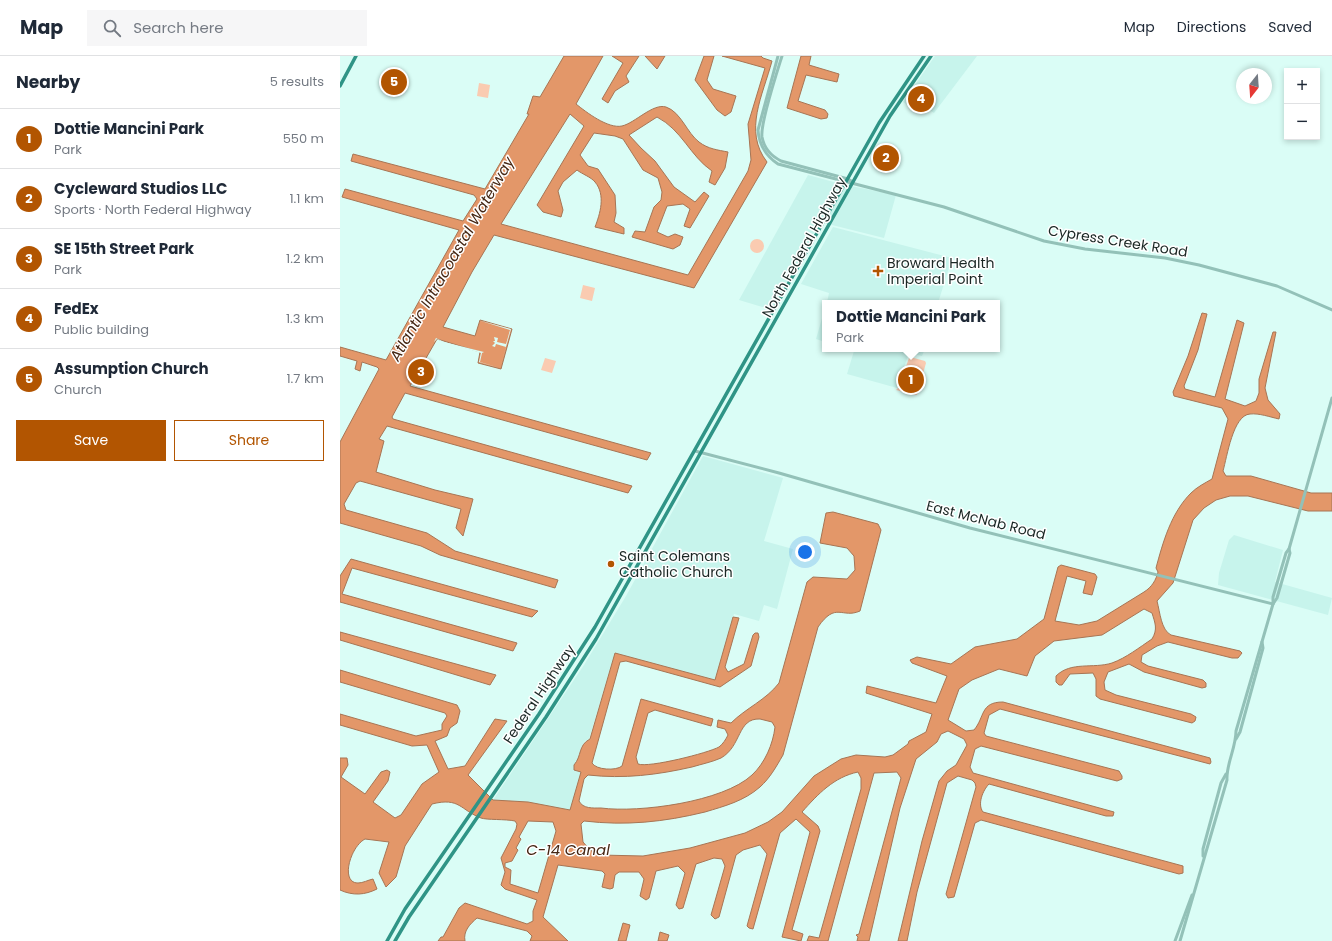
<!DOCTYPE html>
<meta charset="utf-8">
<style>
:root{--surface:#fff;--page:#f6f6f7;--text:#1f2937;--muted:#747a83;--line:#e0e1e3;--accent:#b25501}
body{margin:0;font-family:Poppins,sans-serif;background:var(--page);color:var(--text)}
.controls{position:absolute;right:12px;top:12px;display:grid;overflow:hidden;border-radius:0px;box-shadow:0 2px 6px #0003}
.controls button{width:36px;height:36px;display:grid;place-items:center;padding:0;border:0;border-bottom:1px solid var(--line);background:var(--surface);color:var(--text);font:20px sans-serif}
.compass{position:absolute;left:896px;top:12px;width:36px;height:36px;border-radius:50%;background:var(--surface);box-shadow:0 2px 6px #0003;rotate:197deg}
.you{position:absolute;left:465px;top:496px;width:14px;height:14px;margin:-10px;border:3px solid #fff;border-radius:50%;background:#1a73e8;box-shadow:0 0 0 6px #1a73e833}
.badge{display:grid;place-items:center;width:26px;height:26px;border-radius:50%;background:var(--accent);color:#fff;font-size:13px;font-weight:700}
.pin{position:absolute;translate:-50% -50%;border:2px solid #fff;box-shadow:0 1px 4px #0006}
.popup{position:absolute;left:482px;top:244px;width:178px;height:52px;box-sizing:border-box;display:grid;place-content:center;border-radius:0px;background:var(--surface);filter:drop-shadow(0 1px 3px #0005);font-size:13px;white-space:nowrap;color:var(--muted)}
.popup b{font-size:15px;color:var(--text)}
.popup::after{content:'';position:absolute;left:50%;top:100%;margin-left:-8px;border:8px solid transparent;border-top-color:var(--surface)}
.list{margin:0;padding:0;list-style:none}
h2{display:flex;justify-content:space-between;align-items:center;height:52px;margin:0;padding:0 16px;font-size:17px}
h2 small{font-size:13px;font-weight:400;color:var(--muted)}
.list li{display:grid;grid-template-columns:26px 1fr auto;gap:12px;align-items:center;box-sizing:border-box;height:60px;padding:0 16px;border-top:1px solid var(--line)}
.list b{display:block;font-size:15px;white-space:nowrap}
.list p{margin:0;font-size:13px;white-space:nowrap;color:var(--muted)}
.list em{font-size:13px;font-style:normal;color:var(--muted)}
.actions{display:flex;gap:8px;padding:12px 16px}
.actions a{flex:1;padding:9px 0;border:1px solid var(--accent);border-radius:0px;text-align:center;font-size:14px;color:var(--accent)}
.actions .main{background:var(--accent);color:#fff}
.icon{flex:none;width:22px;height:22px;fill:none;stroke:currentColor;stroke-width:2;stroke-linecap:round;stroke-linejoin:round}
.map{position:relative;flex:none;width:992px;height:885px;overflow:hidden}
header{display:flex;align-items:center;gap:24px;box-sizing:border-box;height:56px;padding:0 20px;background:var(--surface);border-bottom:1px solid var(--line)}
header strong{font-size:19px}
nav{display:flex;gap:22px;margin-inline-start:auto;font-size:14px}
.search{width:280px;height:36px;background:var(--page);display:flex;align-items:center;gap:10px;box-sizing:border-box;padding:0 14px;border-radius:0px;color:var(--muted);font-size:15px}
main{display:flex}
aside{flex:1;background:var(--surface)}
.map>svg:first-child{display:block}
.built{fill:#c7f4ec}
.green{fill:#facbb1}
.water{fill:#e39769;stroke:#a77554;fill-rule:evenodd}
.pier{fill:#dafdf6}
.lines{fill:none;stroke-linecap:round;stroke-linejoin:round}
.tertiary{stroke:#93c1b8;stroke-width:3}
.primary{stroke:#2f9486;stroke-width:3.5}
.poi-dot{fill:#b25501;stroke:#fff;stroke-width:1.5}
.labels{text-anchor:middle;stroke-width:3;stroke-linejoin:round;paint-order:stroke}
.street-label{font-size:14px;fill:#1a2724;stroke:#fff}
.poi-label{font-size:14px;fill:#1a2724;stroke:#fff;text-anchor:start}
.water-label{font-size:15px;font-style:italic;fill:#452613;stroke:#fff}
</style>
<header>
<strong>Map</strong>
<div class="search"><svg class="icon" aria-label="search" viewBox="0 0 24 24"><circle cx="10" cy="10" r="6"/><path d="M15 15l6 6"/></svg>Search here</div>
<nav><a>Map</a><a>Directions</a><a>Saved</a></nav>
</header>
<main>
<aside>
<h2>Nearby<small>5 results</small></h2>
<ul class="list">
<li><span class="badge">1</span><div><b>Dottie Mancini Park</b><p>Park</p></div><em>550 m</em></li>
<li><span class="badge">2</span><div><b>Cycleward Studios LLC</b><p>Sports · North Federal Highway</p></div><em>1.1 km</em></li>
<li><span class="badge">3</span><div><b>SE 15th Street Park</b><p>Park</p></div><em>1.2 km</em></li>
<li><span class="badge">4</span><div><b>FedEx</b><p>Public building</p></div><em>1.3 km</em></li>
<li><span class="badge">5</span><div><b>Assumption Church</b><p>Church</p></div><em>1.7 km</em></li>
</ul>
<div class="actions"><a class="main">Save</a><a>Share</a></div>
</aside>
<div class="map">
<svg width="992" height="885" viewBox="0 0 992 885">
<rect width="100%" height="100%" fill="#dafdf6"/>
<g class="built">
<polygon points="595,0 637,0 594,57 582,49 578,56 563,46"/>
<polygon points="468,119 501,128 556,139 544,182 480,166 432,254 399,244"/>
<polygon points="493,171 612,202 598,247 487,247 489,237 461,228"/>
<polygon points="485,252 485,286 476,283"/>
<polygon points="509,293 585,293 582,300 569,297 557,332 507,318 514,295"/>
<polygon points="363,400 443,422 424,485 453,493 437,553 424,549 419,565 394,558 375,624 275,597 249,683 245,685 241,691 239,704 241,716 230,754 188,746 153,744 244,609 286,540"/>
<polygon points="894,479 943,494 935,526 992,542 988,559 878,529 879,517 889,484"/>
</g>
<g class="green">
<polygon points="139,27 150,29 148,42 137,40"/>
<circle cx="417" cy="190" r="7"/>
<polygon points="243,229 255,232 252,245 240,242"/>
<polygon points="570,301 585,305 586,307 577,339 556,334 559,331 569,302"/>
<polygon points="205,302 216,305 212,317 201,314"/>
</g>
<g class="water">
<path d="M224,0h39l-27,48c10,8 32,25 46,22 13,-3 31,-23 44,-19 15,5 21,26 33,35 9,7 19,8 29,10l-3,16 -10,17 -6,-3 3,-11c-22,-15 -30,-41 -55,-54l-28,18 12,13 14,13 19,26 21,15 9,-10 5,4 -19,32 -6,-2 6,-17 -7,-5 -16,2 -10,26 11,5 7,-3 8,3 -3,8 -7,4 -41,-12 3,-6 10,1 9,-25 7,-7 1,-8 -4,-14 -15,-8 -20,-31 -8,-3 -21,-3 -14,22 8,11 10,3 17,26 1,18 -2,9 10,6v6l-29,-7c5,-13 11,-32 0,-45 -4,-5 -13,-8 -18,-12l-14,12 -5,9 5,19 -2,7 -18,-5 -6,-7 47,-79 -14,-12 -69,110 187,51 60,-104 3,-11 -3,-36 17,-56 -43,-12h39l2,2 9,3c-9,34 -29,70 -5,101l-73,126 -200,-53 -22,37 -29,55 32,9 5,-16 32,9 -11,40 -23,-6 2,-11 -43,-13 -27,47 241,67 -4,7 -242,-67 -13,24 1,2 239,67 -4,7 -241,-67 -8,13 5,2 -8,31 59,18 38,9 -10,37 -7,-8 5,-19 -101,-28 -4,2 -12,21 2,6 81,23 28,18 103,29 -3,8 -115,-33 -19,-9 -81,-23v-81l39,-73 -2,-2 -15,-5 -2,9 -5,-2 2,-8 -17,-5v-9l46,13 73,-130 -117,-33 3,-8 118,32 14,-22 -3,-4 -123,-34 2,-7 132,35 44,-75h-2l6,-18 7,1z"/>
<polygon points="272,0 299,0 286,20 289,26 275,35 268,47 262,43 283,7"/>
<polygon points="305,0 325,0 317,13"/>
<polygon points="364,0 374,0 367,24 373,33 396,40 391,56 385,60 377,54 355,24"/>
<polygon points="461,0 471,0 469,9 499,18 497,26 466,19 458,45 485,54 488,58 487,62 481,63 447,52"/>
<path d="M862,257l5,1 -9,36 -14,36 1,3 30,8 22,-77 7,3 -19,76 20,7 11,-5 3,-8v-14l14,-47h3l-11,56 3,12 12,14 -1,5c-9,-2 -20,-6 -29,-5 -17,1 -23,43 -27,57l3,5h25l60,17h21v18h-24l-60,-15h-18l-14,4 -12,8 -11,12 -20,63 -16,18c3,11 4,29 14,34l69,16 2,2 -4,5h-6l-64,-16 -11,4 -15,9 -1,7 7,4 55,14 3,3v4l-4,1 -58,-16 -15,-8 -21,8 -4,10 1,8 11,5 75,19 5,3 -1,4 -3,2 -92,-24 -4,-3v-17l-3,-6 -23,1 -8,11h-3l-3,-3v-6c15,-15 37,-7 56,-13 14,-5 28,-16 40,-24 6,-10 3,-16 0,-26l-8,-4 -42,26 -48,6 -19,15 -8,20 -28,-7 -27,11 -13,9 -11,31 18,11 8,-1c11,-13 6,-28 29,-28l207,56 1,4 -1,2 -210,-55 -11,6 -5,18 2,3 133,35 3,5v3l-5,2 -136,-35 -6,3 -5,18 3,6 141,39 -1,4h-7l-117,-32c-6,6 -12,20 -6,28l200,54v7l-4,1 -198,-54 -6,3 -21,74 -6,1 -2,-4 30,-107 -1,-4 -3,-3 -14,-4 -11,7 -30,109 -10,49h-9l24,-100 17,-60 8,-10 9,-6 11,-20 -3,-6 -16,-8 -7,3 -4,8 -21,17 -16,49 -31,133h-12l1,-4 -2,-2 3,-1 42,-156 -4,-6 -23,1 -46,168h-21l2,-5 10,2 42,-149v-11l-3,-6c-24,5 -40,22 -56,40l16,14 2,5 -28,99 11,4 -2,7 -19,-4 28,-105 -14,-13 -16,14 -27,96 -4,-1 -2,-2 20,-72 -7,-9 -17,5 -7,5 -17,62 -4,2 -4,-4 14,-49 -3,-7 -8,-1 -18,6 -13,44 -4,1 -3,-4 9,-32 -7,-7 -22,5 -7,27 -3,2 -6,-4 4,-17 -5,-7h-20l-4,3 -2,13 -3,1 -8,-2 3,-13 -3,-3 -44,-6 -15,52 25,24h-38l2,-5 -5,-5 -50,-13c-7,6 -14,13 -12,23h-27l3,-4h2l16,-29 6,-5 62,21 6,-3v-10l4,-11 -32,-11 -4,-4 4,-13 -4,-14 15,-29 1,-5 -2,-3c-9,-2 -29,-1 -34,-3 -21,-8 -21,-21 -49,-14l-27,42 -9,31 -10,10 -7,-14 10,-31 -24,-3c-15,8 -25,44 -7,44 5,0 10,-3 15,-4l4,10c-12,6 -24,7 -37,1v-132h7l1,7 -7,12 24,17 16,-22 6,-2 3,2 -2,9 -15,21 22,16 6,-3 21,-31 17,-12 -12,-27 -15,1 -72,-21v-11l76,22 26,-6v-6l5,-8 -2,-3 -105,-31v-12l117,35 3,6 -3,12 -7,5 -3,8 -12,5 13,28 17,-3 30,-47 12,2 -39,54 25,25 35,2 42,8 11,-38 -7,-2v-5c8,-9 4,-20 16,-26l25,-86 100,27 18,-63 6,1 -14,49 3,5 16,-8 9,-29 2,-2h3l1,4 -8,29 -31,21 -94,-26 -6,1 -28,101c4,7 24,8 30,3l19,-67 72,20 -2,7 -56,-16 -7,3 -12,44 2,7c11,4 70,-11 81,-17 4,-3 7,-8 9,-12l-3,-6 -8,-2 1,-7 13,3c15,-15 35,-23 48,-40l28,-101 6,-5 34,2 8,-9 -1,-14 -7,-8 -27,-5 6,-30 7,-1 45,12 3,6 -21,81c-18,8 -24,-10 -42,16l-35,128c-7,12 -13,23 -23,32 -16,14 -35,19 -55,25 -41,10 -79,14 -121,9l-3,3 2,18 7,8 10,5 43,1 47,-8 55,-15 23,-11 14,-10 32,-36 27,-17 15,-4 29,2 8,-2 15,-11 1,-3 17,-9 6,-18 -66,-21 1,-7 69,17 11,-27 -35,-13 -2,-3 7,-3 34,7 24,-17 42,-8 27,-20 14,-52 3,-2 34,9 2,3 -5,18 -9,-2 3,-12 -19,-5 -12,45 24,4 18,-4 47,-29c8,-5 12,-12 14,-20l-2,-4c7,-26 15,-55 35,-75 6,-6 14,-10 21,-14l16,-60 -6,-11 -48,-12 -1,-4 15,-36zM420,663l12,3 3,5c-2,17 -10,36 -23,48 -29,27 -113,38 -151,33 -8,0 -18,1 -22,-7l5,-22 4,-4c36,4 69,0 104,-8 10,-3 20,-5 29,-9 21,-12 16,-40 39,-39zM188,765l25,1 3,9 -18,62 -28,-9 1,-14 -6,-3v-4l7,-2 6,-11 -2,-2 5,-9 -2,-2z"/>
<polygon points="11,503 198,555 192,561 12,512 2,538 177,587 173,595 0,546 0,520"/>
<polygon points="0,576 156,619 150,629 0,584"/>
<polygon points="283,867 290,869 286,885 278,885"/>
<polygon points="320,876 329,879 327,885 318,885"/>
</g>
<polygon class="pier" points="138,264 171,273 160,312 139,306 141,297 104,287 97,283 94,286 96,282 104,286 144,296 142,297 140,306 160,312 166,291 156,288 155,291 152,290 155,287 153,285 155,285 154,281 158,282 157,286 166,288 170,274"/>
<g class="lines">
<g class="tertiary">
<path d="M438,0l-20,74c1,15 8,26 20,34l166,43 100,34 41,8 80,9 34,7 78,21 55,24"/>
<path d="M442,0c-5,16 -22,68 -20,81 2,11 9,19 19,24l67,18 5,3"/>
<polyline points="355,395 439,417 630,472 933,548"/>
<polyline points="933,548 937,542 950,497 949,493 992,342"/>
<polyline points="896,683 900,676 923,592 922,586"/>
<polyline points="863,800 863,793 881,727 886,718"/>
<polyline points="835,885 852,839"/>
<path d="M840,885l47,-161c-1,-16 9,-32 9,-49l37,-127v-7l13,-44 3,-4"/>
</g>
<g class="primary">
<polyline points="0,30 16,0"/>
<polyline points="47,885 65,853 199,658 255,571 539,67 584,0"/>
<polyline points="55,885 69,861 206,661 256,583 550,60 591,0"/>
</g>
</g>
<g class="poi-dot">
<path d="M536 209h4v4h4v4h-4v4h-4v-4h-4v-4h4z"/>
<circle cx="271" cy="508" r="4"/>
</g>
<g class="labels">
<g class="street-label">
<text transform="translate(778 185) rotate(9)" y="5">Cypress Creek Road</text>
<text transform="translate(464 191) rotate(-61)" y="5">North Federal Highway</text>
<text transform="translate(646 464) rotate(14)" y="5">East McNab Road</text>
<text transform="translate(199 638) rotate(-56)" y="5">Federal Highway</text>
</g>
<g class="poi-label">
<text x="547" y="212">Broward Health<tspan x="547" dy="16">Imperial Point</tspan></text>
<text x="279" y="505">Saint Colemans<tspan x="279" dy="16">Catholic Church</tspan></text>
</g>
<g class="water-label">
<text transform="translate(112 203) rotate(-60)" y="5">Atlantic Intracoastal Waterway</text>
<text x="228" y="799">C-14 Canal</text>
</g>
</g>
</svg>
<div class="controls">
<button>+</button>
<button>−</button>
</div>
<svg class="compass" viewBox="-18 -18 36 36"><path d="M0-13l5 13h-10z" fill="#e53935"/><path d="M0 13l5-13h-10z" fill="#747a83"/></svg>
<div class="you"></div>
<div class="pin badge" style="left:571px;top:324px">1</div>
<div class="popup"><b>Dottie Mancini Park</b>Park</div>
<div class="pin badge" style="left:546px;top:102px">2</div>
<div class="pin badge" style="left:81px;top:316px">3</div>
<div class="pin badge" style="left:581px;top:43px">4</div>
<div class="pin badge" style="left:54px;top:26px">5</div>
</div>
</main>
